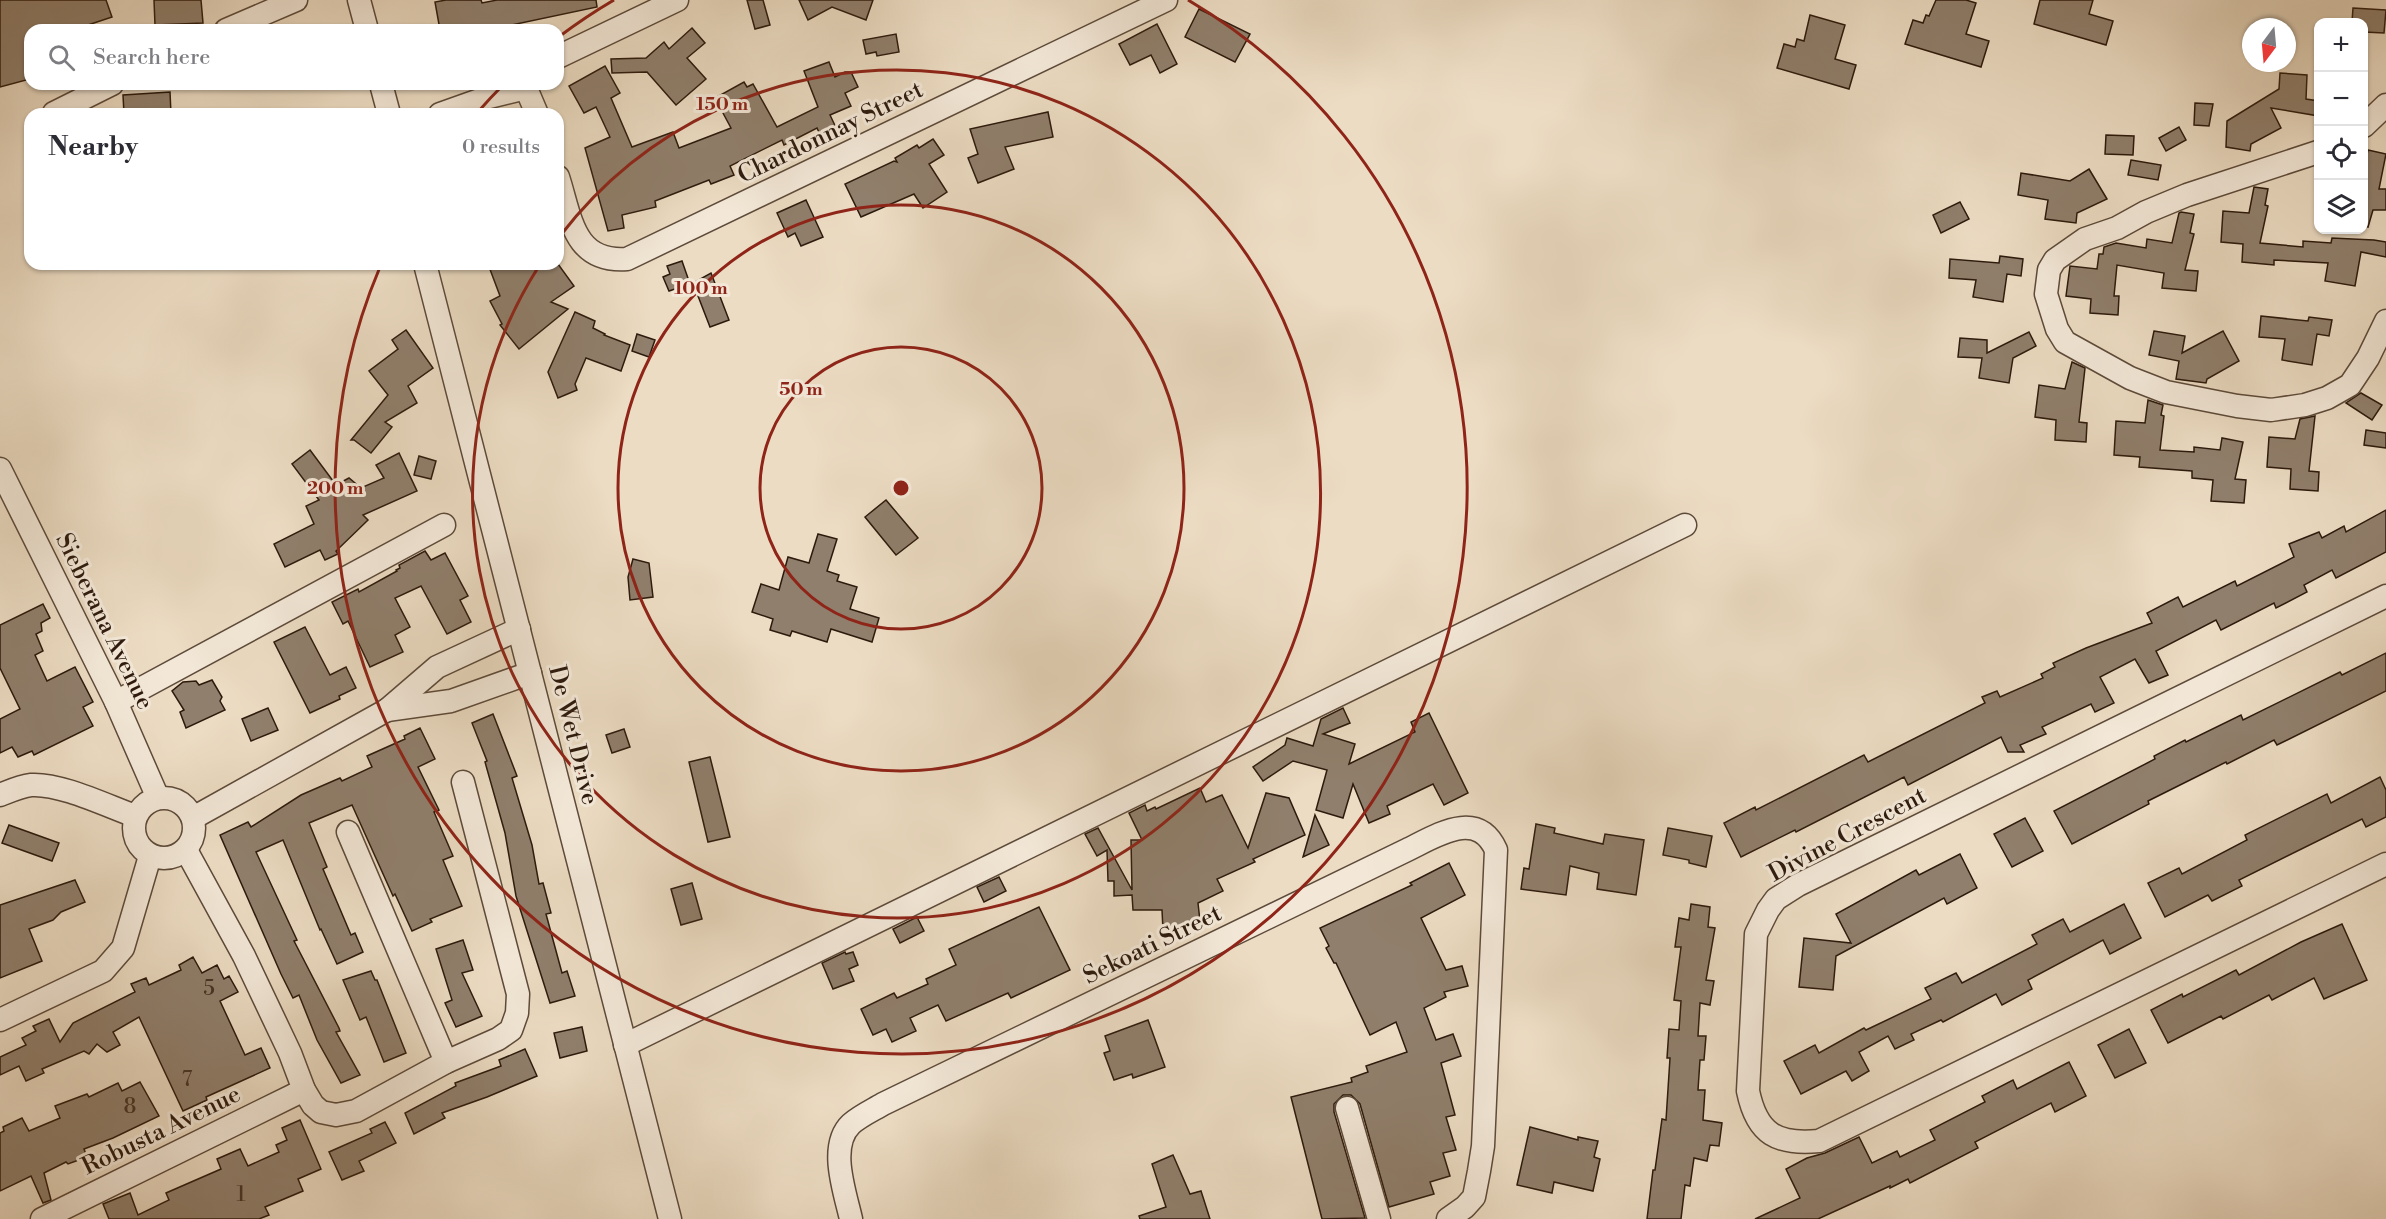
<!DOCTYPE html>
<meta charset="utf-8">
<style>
:root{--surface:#fff;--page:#f2f2f3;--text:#2b2b33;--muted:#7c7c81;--line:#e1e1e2}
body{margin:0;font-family:"Libre Bodoni",serif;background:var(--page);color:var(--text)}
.controls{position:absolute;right:18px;top:18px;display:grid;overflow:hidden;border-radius:12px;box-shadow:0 2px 4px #0004}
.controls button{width:54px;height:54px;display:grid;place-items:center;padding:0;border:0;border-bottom:2px solid var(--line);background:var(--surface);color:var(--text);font:30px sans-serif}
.compass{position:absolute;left:2242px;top:18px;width:54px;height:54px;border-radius:50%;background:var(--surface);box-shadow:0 2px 4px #0004;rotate:196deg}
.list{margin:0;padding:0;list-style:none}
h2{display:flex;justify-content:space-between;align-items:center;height:78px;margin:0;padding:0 24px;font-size:26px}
h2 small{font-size:20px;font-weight:400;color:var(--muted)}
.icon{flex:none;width:33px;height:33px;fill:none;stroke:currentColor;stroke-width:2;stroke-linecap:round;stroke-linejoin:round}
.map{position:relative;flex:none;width:2386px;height:1219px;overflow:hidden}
.search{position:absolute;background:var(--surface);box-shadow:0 2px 4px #0004;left:24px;top:24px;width:540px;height:66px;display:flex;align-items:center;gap:15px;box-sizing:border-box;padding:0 21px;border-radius:18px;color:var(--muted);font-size:22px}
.panel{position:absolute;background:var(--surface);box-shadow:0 2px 4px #0004;left:24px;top:108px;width:540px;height:162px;border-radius:18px}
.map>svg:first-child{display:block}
.building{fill:#907f6c;stroke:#2d1a0d;stroke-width:1.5}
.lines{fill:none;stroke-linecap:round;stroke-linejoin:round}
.minor-casing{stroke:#5d4a3a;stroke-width:25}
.minor{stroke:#f3e8d8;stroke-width:22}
.ring{fill:none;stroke:#8f2418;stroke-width:3}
.labels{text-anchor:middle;stroke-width:6;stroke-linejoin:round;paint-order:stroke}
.number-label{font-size:21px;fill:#463325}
.street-label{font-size:24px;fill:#2d1a0d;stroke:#f3e8d8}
.centre{fill:#8f2418;stroke:#f3e8d8;stroke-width:3}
.ring-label{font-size:18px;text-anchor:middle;font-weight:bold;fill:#8f2418;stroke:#f3e8d8;stroke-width:6;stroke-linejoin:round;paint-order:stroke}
</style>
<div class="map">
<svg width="2386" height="1219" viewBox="0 0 2386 1219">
<rect width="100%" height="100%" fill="#ecdcc3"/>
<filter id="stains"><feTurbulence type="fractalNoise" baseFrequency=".00333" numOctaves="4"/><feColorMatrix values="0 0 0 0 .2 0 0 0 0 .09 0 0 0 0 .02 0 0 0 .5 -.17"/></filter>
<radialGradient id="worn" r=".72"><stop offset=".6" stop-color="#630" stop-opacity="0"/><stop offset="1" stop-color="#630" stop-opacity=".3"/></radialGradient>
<g class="building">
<polygon points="0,0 106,0 112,17 73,30 30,30 30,79 0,87"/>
<polygon points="154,0 201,0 203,23 155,25"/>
<polygon points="446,0 481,0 482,3 497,0 596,0 597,7 488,30 440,30 435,2"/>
<polygon points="747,0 763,0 770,25 755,29"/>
<polygon points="799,0 873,0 866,20 832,7 808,20"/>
<polygon points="1936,0 1966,0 1976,3 1966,34 1989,41 1981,67 1905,44 1913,20 1923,23 1926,15 1929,16"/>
<polygon points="2040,0 2093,0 2089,14 2113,21 2106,45 2034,24"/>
<polygon points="2353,8 2386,10 2384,33 2364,32 2364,22 2352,22"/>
<polygon points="1199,9 1250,34 1235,62 1185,37"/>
<polygon points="1810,15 1845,25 1835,59 1856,65 1849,89 1777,68 1784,44 1795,47 1797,39 1804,41"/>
<polygon points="1157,24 1177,64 1160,73 1151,55 1130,65 1119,44"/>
<polygon points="692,28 705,43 687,58 706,79 676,105 647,72 612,73 611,59 646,58 664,42 669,49"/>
<polygon points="896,34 899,52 877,56 876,52 866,54 863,40"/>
<polygon points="829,62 835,77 845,72 851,72 858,87 845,93 851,106 830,115 839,134 823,141 817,128 784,145 782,140 730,166 734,175 711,184 709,180 655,201 656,207 622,215 624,228 608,231 585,148 610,137 596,107 584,113 569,86 605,66 620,93 611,98 632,147 673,132 679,148 731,128 715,98 744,82 747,87 753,84 777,127 818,107 804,71"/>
<polygon points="2280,73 2307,75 2306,99 2319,101 2319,116 2271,108 2281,128 2251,144 2250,151 2226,147 2227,121 2279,89"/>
<polygon points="170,92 171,114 124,114 123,95"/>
<polygon points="2195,103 2213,104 2209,126 2194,125"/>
<polygon points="1048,112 1053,137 1005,147 1014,169 978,183 968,158 978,154 970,129"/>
<polygon points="2179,127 2186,140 2166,151 2159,138"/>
<polygon points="2106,135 2134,136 2133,155 2105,154"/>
<polygon points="933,139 944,155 929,164 947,192 923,208 914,194 861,217 845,184 894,161 897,162 895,158 917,145 919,148"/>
<polygon points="2368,150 2386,154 2379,189 2386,189 2386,210 2373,210 2368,227 2364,226 2364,167"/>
<polygon points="2131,160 2161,165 2158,180 2128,175"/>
<polygon points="2089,169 2107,199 2077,213 2076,223 2045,219 2048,200 2018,195 2021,173 2070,181"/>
<polygon points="2254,187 2268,189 2265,205 2268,206 2260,243 2303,247 2303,241 2331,243 2332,238 2374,240 2386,242 2386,257 2361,252 2355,286 2325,281 2328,263 2274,260 2274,265 2242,262 2243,244 2221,242 2223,211 2249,213"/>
<polygon points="806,200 823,237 801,246 795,233 788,237 777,213"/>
<polygon points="1960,202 1969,219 1941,233 1933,215"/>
<polygon points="2181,212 2194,214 2190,233 2194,234 2185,270 2198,271 2196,291 2162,288 2164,273 2117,265 2114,296 2119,296 2118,315 2090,313 2091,299 2066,296 2070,266 2097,269 2099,254 2103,254 2104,247 2116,243 2146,248 2147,239 2172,243 2179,213"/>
<polygon points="2000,256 2023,259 2021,276 2007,274 2003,302 1973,297 1976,280 1949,278 1950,259 1999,263"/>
<polygon points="682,261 690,284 669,291 663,277 670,274 667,266"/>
<polygon points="488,264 558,264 574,286 551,302 568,309 519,349 500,325 502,324 490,301 500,296"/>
<polygon points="711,273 729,320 710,327 693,283"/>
<polygon points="575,312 595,321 593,328 605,334 604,335 630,345 621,371 586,358 575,384 577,390 558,398 548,372"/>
<polygon points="2261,316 2308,321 2309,317 2332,320 2329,336 2317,334 2312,365 2282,360 2285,339 2259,337"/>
<polygon points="406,330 433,368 408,386 417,403 385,422 392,427 371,453 354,440 351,440 388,395 369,371 398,349 392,340"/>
<polygon points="2154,331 2185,336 2182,353 2223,331 2239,361 2207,379 2206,383 2176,379 2179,361 2149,355"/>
<polygon points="2029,332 2036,346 2013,358 2009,383 1979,378 1982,358 1958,357 1960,338 1987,340 1987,353"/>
<polygon points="637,334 655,340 649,357 632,351"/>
<polygon points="2072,362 2085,368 2079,422 2087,423 2086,442 2055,440 2056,420 2035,417 2039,385 2065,389"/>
<polygon points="2361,393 2382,405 2372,420 2346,403"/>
<polygon points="2148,400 2163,405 2161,415 2164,416 2160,450 2194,452 2194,447 2220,450 2222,438 2243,442 2235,479 2246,480 2244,503 2211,501 2213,480 2192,478 2192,471 2139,467 2140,457 2114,455 2116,421 2145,423"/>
<polygon points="2315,416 2309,471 2319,472 2318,491 2290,489 2291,469 2267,467 2269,437 2295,439 2300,419"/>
<polygon points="2366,430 2386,433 2386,448 2364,445"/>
<polygon points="310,450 336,485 349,478 361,488 384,478 376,465 399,453 417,491 363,515 368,520 336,551 338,554 325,560 320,550 285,567 274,544 314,524 306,506 319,500 292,464"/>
<polygon points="419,456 436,461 431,479 414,475"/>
<polygon points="886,500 918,538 896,555 865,517"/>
<polygon points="2386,510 2386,552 2336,578 2332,570 2304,585 2307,592 2276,608 2274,603 2221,630 2216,620 2156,651 2168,675 2149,683 2135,659 2100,677 2114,703 2095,712 2091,704 2042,727 2046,734 2020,745 2024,752 2008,752 2001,737 1908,785 1904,777 1796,832 1795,830 1741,857 1724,823 1755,807 1756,810 1864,755 1868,762 1985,703 1982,697 1997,691 2000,697 2043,678 2041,674 2055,667 2053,663 2086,648 2152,623 2147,613 2178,597 2183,607 2235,581 2237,586 2294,557 2289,544 2319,532 2322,538 2344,526 2346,532"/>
<polygon points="818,534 837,539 827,571 839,575 837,581 857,587 850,609 879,618 872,642 831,629 827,642 792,631 790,636 770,630 773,619 752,612 761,584 779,590 788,557 809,563"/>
<polygon points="425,551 431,560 445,553 468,596 460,600 471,622 447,634 421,586 395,598 410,627 395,635 403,652 370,667 348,621 343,624 332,602 358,589 359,592 397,571 396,570 400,568 399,565"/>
<polygon points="633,559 649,563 653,597 630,600 628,577"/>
<polygon points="43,604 50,618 41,623 42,631 36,634 43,651 35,655 47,681 75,667 93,702 83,707 93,726 34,755 32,751 18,757 12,747 0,753 0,719 20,709 0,668 0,625"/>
<polygon points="305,627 330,675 346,667 356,688 339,696 340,699 310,713 274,642"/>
<polygon points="2386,653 2386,691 2277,745 2274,740 2227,764 2226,762 2148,801 2149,804 2072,844 2054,811 2155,759 2154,756 2185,740 2186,742 2241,715 2243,720 2340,672 2342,675"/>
<polygon points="212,680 222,697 220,701 225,710 186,728 180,712 184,710 172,691 183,682 196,681 199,685"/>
<polygon points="268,708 278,730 251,741 242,719"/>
<polygon points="1343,708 1350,723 1323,734 1355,744 1349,764 1415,732 1411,722 1429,713 1468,793 1444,805 1433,784 1387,806 1390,814 1369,823 1353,784 1343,818 1316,810 1327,770 1293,761 1263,781 1253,767 1285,745 1287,738 1313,746 1321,719"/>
<polygon points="493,714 517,776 512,778 532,845 539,884 543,883 551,913 546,914 562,973 567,971 575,996 550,1003 516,896 505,833 485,762 487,761 472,723"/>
<polygon points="420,728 435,759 418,767 439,810 434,812 453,856 443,860 462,906 430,919 432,922 412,931 395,894 393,896 352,805 309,823 327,867 323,869 351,935 355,933 363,952 337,964 321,929 320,930 283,840 256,852 297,940 294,941 339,1028 340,1031 336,1032 360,1075 341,1083 317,1040 299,995 293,998 281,974 220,835 248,822 251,827 301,795 340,778 342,781 372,767 367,756 405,739 404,736"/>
<polygon points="624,729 630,747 612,753 606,735"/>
<polygon points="710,757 730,837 708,842 689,762"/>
<polygon points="2380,777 2386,790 2386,817 2366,827 2362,819 2239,880 2242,886 2212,901 2208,895 2165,917 2148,883 2179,868 2182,874 2247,840 2245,835 2327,794 2331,803"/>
<polygon points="1200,788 1206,802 1222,795 1248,848 1266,793 1289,798 1305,835 1253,859 1255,862 1217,879 1223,891 1198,903 1200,921 1187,922 1187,928 1163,930 1162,910 1133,910 1132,895 1114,896 1114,881 1108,881 1107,850 1097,856 1085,834 1098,828 1132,890 1131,840 1142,840 1129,813 1145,805 1147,811 1155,807 1156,809"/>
<polygon points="1315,815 1329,845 1303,857"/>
<polygon points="2025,818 2043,851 2012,867 1994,834"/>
<polygon points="1536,824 1555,828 1554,833 1603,844 1605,834 1644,840 1636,895 1597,889 1599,873 1570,866 1566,895 1521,889 1524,868 1529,869"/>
<polygon points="9,825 59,843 52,861 2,843"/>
<polygon points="1668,828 1712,836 1706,867 1689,863 1689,860 1663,855"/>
<polygon points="1960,854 1977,888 1947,904 1944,898 1836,956 1833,990 1799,987 1804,938 1851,943 1836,914 1916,870 1919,875"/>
<polygon points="1449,863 1465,895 1421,918 1446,970 1462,966 1468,986 1444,992 1446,997 1424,1008 1436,1040 1453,1034 1461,1056 1441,1063 1455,1115 1446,1117 1456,1150 1443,1153 1450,1176 1430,1182 1434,1194 1389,1207 1360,1104 1351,1095 1343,1095 1334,1104 1334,1112 1365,1218 1322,1219 1291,1097 1352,1082 1351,1078 1368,1072 1366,1066 1407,1052 1396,1022 1370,1035 1336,963 1334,963 1326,948 1329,946 1320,928 1412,885 1410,883"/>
<polygon points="999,877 1006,891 984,902 977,887"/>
<polygon points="75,880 85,902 61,912 53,920 29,929 42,961 0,978 0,905"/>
<polygon points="692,883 702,919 681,925 671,889"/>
<polygon points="1691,904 1710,907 1708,927 1715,928 1706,980 1714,981 1710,1005 1700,1003 1698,1036 1706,1036 1704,1060 1700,1060 1698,1090 1705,1090 1703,1120 1722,1123 1719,1146 1710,1145 1707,1161 1694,1158 1690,1186 1685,1185 1681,1219 1647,1219 1653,1170 1655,1170 1662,1119 1666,1120 1670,1058 1667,1058 1669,1029 1679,1030 1681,1001 1674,1000 1681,947 1675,947 1679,918 1689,920"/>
<polygon points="2124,904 2141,938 2110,954 2103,940 2028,980 2032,989 2002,1005 1996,994 1943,1022 1941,1020 1911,1034 1914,1040 1895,1049 1888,1036 1859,1052 1869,1071 1852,1081 1846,1071 1801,1094 1784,1061 1815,1045 1819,1053 1864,1028 1866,1030 1931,999 1925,988 1956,973 1962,983 2037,944 2032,935 2063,919 2070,932"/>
<polygon points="1039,907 1070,970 1011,998 1008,993 946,1021 938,1005 910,1018 916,1031 892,1042 886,1029 873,1035 861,1009 894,993 897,998 928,984 926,979 956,965 949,949"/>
<polygon points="917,917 924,931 900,943 893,929"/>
<polygon points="2342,924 2367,980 2324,999 2314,978 2272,1000 2269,995 2223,1019 2221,1016 2168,1043 2151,1010 2182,994 2183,997 2236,970 2239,975 2301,942"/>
<polygon points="463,940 473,970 462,973 482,1016 456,1027 445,1003 452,1000 436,949"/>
<polygon points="845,952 846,954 853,952 858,965 849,969 854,981 833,989 822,963"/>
<polygon points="193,957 202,973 217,965 224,979 229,976 238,992 220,1001 245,1055 261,1048 270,1068 206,1097 207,1100 183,1111 139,1017 113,1032 120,1045 107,1052 97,1044 89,1054 84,1051 42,1069 44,1073 26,1081 19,1066 0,1075 0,1057 26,1045 22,1038 36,1031 33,1026 49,1019 60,1042 73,1023 135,992 131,984 146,978 149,985 181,970 179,965"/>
<polygon points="371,971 375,980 377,980 406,1053 384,1062 366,1017 360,1020 343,980"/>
<polygon points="1148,1020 1165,1067 1133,1078 1132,1074 1114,1080 1104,1053 1110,1051 1105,1036"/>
<polygon points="582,1027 587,1051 560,1058 554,1033"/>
<polygon points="2129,1029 2146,1063 2115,1078 2098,1045"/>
<polygon points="525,1049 537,1076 487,1097 442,1113 445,1118 414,1134 405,1113 456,1086 455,1083 501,1066 499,1060"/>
<polygon points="2069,1062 2086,1096 2055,1112 2051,1103 1975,1142 1978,1148 1910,1183 1908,1179 1890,1188 1890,1186 1818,1219 1755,1219 1800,1198 1786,1169 1807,1158 1825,1153 1859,1137 1872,1163 1897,1151 1900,1157 1935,1140 1930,1130 1985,1102 1982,1096 2013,1080 2017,1089"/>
<polygon points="140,1082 159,1116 113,1138 84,1149 87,1157 68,1164 66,1162 44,1173 51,1200 43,1203 31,1176 0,1191 0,1133 4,1131 3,1127 22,1118 29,1131 60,1118 55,1106 87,1094 89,1097 118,1083 122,1091"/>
<polygon points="300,1120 321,1169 298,1179 303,1191 265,1207 269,1215 259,1219 109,1219 103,1204 130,1193 138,1215 169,1200 166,1193 221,1169 217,1159 240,1149 248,1166 279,1152 276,1145 287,1140 282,1128"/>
<polygon points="385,1122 396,1143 359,1161 364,1171 342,1180 329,1152 372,1133 370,1129"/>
<polygon points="1530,1127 1578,1140 1578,1137 1598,1141 1594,1157 1600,1159 1593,1191 1554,1182 1552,1193 1517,1185"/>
<polygon points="1173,1155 1190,1194 1201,1191 1210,1219 1140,1219 1139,1216 1166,1207 1152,1164"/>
</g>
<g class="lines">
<defs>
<g id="minor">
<polyline points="359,0 367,30"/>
<polyline points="226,30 296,0"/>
<polyline points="558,57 677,0"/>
<polyline points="381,84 389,114"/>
<polyline points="528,84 526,88 537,114"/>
<polyline points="54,113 112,84"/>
<polyline points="440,114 485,98 526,88"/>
<polyline points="2364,126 2386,105"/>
<polyline points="2318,152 2187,195 2146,212 2117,228 2085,239 2055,260 2049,270 2046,294 2057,329 2065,342 2130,378 2166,392 2237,406 2271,410 2305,405 2327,398 2350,385 2368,358 2386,321"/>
<path d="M558,177c13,40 15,86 69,82l539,-259"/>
<polyline points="425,264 670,1219"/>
<polyline points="0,469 116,702 158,798"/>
<path d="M2386,596l-588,289 -22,14 -8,11 -12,24 -8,157c9,44 30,54 71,50l567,-277"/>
<polyline points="116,702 444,525"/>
<polyline points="387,710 451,701 530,673"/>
<path d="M0,795c10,-4 21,-9 31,-10 29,-2 76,21 104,31"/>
<circle cx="164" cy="828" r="30"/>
<polyline points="193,818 387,710 437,667 519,629"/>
<polyline points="348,832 446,1062"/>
<polyline points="186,850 244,956 290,1053 304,1090 313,1105 321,1112 336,1115 356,1111 446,1062 498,1039 511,1030 517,1013 518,994 463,782"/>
<polyline points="0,1020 103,971 123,948 150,856"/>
<polyline points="625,1045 1685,525"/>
<polyline points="1347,1108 1379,1219"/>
<polyline points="42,1219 304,1090"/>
<path d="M851,1219c-6,-27 -23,-73 0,-95 9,-8 22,-14 32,-20l524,-254c29,-14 70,-42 89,0l-13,296 -4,25 -5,26 -9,10 -17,12"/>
</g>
</defs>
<use href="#minor" class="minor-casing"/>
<use href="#minor" class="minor"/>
</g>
<g class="ring">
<circle cx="901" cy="488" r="141"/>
<circle cx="901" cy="488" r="283"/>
<path d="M560 236A424 424 0 1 1 539 266"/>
<path d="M477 113A566 566 0 0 1 504 84M560 36A566 566 0 0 1 614 0M1188 0A566 566 0 1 1 380 267"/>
</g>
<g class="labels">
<g class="number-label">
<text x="209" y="995">5</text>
<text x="187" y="1086">7</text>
<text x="130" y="1113">8</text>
<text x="241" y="1201">1</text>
</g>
<g class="street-label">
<text transform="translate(830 132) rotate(-26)" y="8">Chardonnay Street</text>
<text transform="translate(105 621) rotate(64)" y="8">Sieberana Avenue</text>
<text transform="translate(574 735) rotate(76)" y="8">De Wet Drive</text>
<text transform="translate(1847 834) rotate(-28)" y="8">Divine Crescent</text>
<text transform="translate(1152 944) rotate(-26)" y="8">Sekoati Street</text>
<text transform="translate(161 1130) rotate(-26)" y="8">Robusta Avenue</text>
</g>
</g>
<circle cx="901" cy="488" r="9" class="centre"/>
<g class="ring-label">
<text x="722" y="110">150 m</text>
<text x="701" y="294">100 m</text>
<text x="801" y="395">50 m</text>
<text x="335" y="494">200 m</text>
</g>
<rect width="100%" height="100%" filter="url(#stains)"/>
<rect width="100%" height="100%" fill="url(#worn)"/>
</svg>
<div class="controls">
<button>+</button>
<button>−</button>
<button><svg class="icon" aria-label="locate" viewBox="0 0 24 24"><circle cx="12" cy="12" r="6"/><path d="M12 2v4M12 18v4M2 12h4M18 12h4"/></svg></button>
<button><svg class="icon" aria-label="layers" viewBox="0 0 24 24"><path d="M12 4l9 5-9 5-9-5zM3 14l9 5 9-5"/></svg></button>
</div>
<svg class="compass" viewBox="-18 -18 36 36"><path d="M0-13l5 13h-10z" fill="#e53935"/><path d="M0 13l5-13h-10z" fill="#7c7c81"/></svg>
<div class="search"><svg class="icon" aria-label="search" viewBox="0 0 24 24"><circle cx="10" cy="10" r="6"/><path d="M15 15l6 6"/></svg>Search here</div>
<section class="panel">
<h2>Nearby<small>0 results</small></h2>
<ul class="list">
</ul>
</section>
</div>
